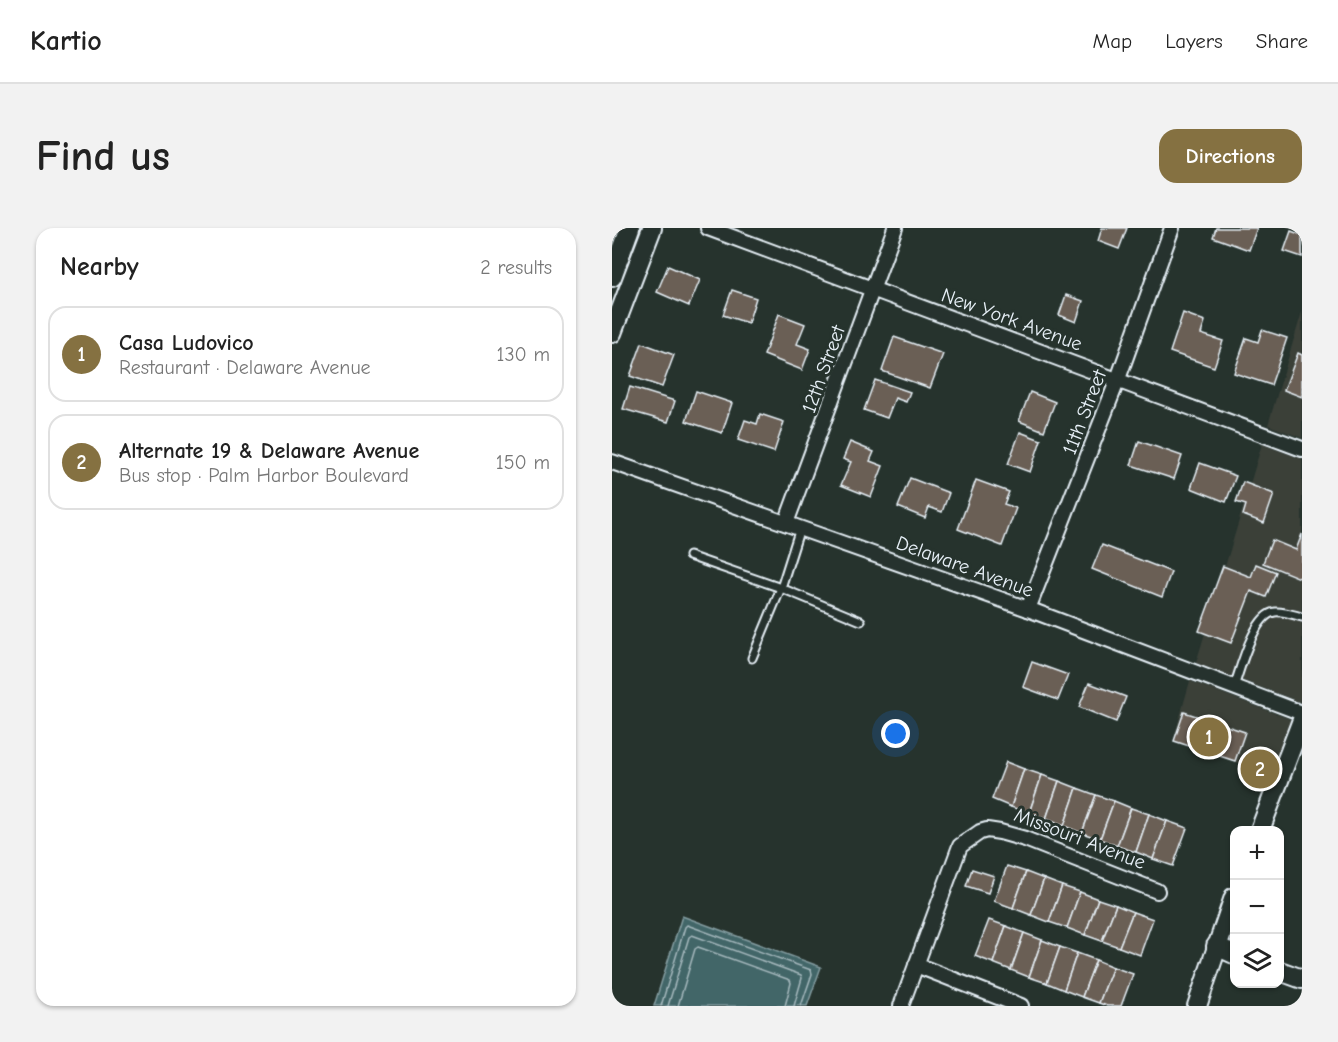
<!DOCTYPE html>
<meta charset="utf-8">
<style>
:root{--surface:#fff;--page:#f2f2f2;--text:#222;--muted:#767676;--line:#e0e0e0;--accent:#857141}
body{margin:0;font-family:"Comic Neue",sans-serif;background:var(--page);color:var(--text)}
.controls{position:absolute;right:18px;bottom:18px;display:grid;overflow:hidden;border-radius:12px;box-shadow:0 2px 4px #0004}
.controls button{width:54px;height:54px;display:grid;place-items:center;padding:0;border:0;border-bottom:2px solid var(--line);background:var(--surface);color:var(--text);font:30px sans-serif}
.you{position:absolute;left:284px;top:506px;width:21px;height:21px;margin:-15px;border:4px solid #fff;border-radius:50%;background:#1a73e8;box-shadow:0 0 0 9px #1a73e833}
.badge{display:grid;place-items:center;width:39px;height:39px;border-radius:50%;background:var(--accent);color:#fff;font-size:20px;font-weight:700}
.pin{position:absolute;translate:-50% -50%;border:3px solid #fff;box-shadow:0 2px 6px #0006}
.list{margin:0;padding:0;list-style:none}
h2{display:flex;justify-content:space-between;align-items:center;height:78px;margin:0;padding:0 24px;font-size:26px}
h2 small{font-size:20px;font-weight:400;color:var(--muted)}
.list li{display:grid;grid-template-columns:39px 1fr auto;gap:18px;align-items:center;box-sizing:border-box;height:96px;margin:0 12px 12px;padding:0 12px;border:2px solid var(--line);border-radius:18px}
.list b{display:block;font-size:22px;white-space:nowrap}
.list p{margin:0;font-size:20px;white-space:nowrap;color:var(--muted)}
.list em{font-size:20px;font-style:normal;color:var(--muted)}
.icon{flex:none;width:33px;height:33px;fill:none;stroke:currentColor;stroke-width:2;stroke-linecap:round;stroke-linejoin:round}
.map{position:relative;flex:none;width:690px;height:778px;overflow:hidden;border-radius:18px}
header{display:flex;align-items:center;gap:36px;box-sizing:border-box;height:84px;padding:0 30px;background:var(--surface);border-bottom:2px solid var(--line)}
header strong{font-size:28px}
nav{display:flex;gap:33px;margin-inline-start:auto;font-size:21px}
.intro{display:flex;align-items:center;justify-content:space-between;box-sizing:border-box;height:144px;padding:0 36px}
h1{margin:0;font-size:42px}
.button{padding:15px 27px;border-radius:18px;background:var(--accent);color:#fff;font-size:21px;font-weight:700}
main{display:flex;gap:36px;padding:0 36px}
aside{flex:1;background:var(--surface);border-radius:18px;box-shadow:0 2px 4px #0004}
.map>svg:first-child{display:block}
.built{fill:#3a4039}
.water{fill:#436668;stroke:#859ea2;stroke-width:1.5}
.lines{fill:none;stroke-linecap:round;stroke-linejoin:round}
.shore{stroke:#a6b9be;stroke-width:1.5}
.building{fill:#6a5f54;stroke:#e8f1f8;stroke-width:1.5}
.lane-casing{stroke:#e8f1f8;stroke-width:11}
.street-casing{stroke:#e8f1f8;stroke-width:18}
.secondary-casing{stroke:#e8f1f8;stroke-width:22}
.lane{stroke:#26332d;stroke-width:7}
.street{stroke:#26332d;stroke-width:14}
.secondary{stroke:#26332d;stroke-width:18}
.labels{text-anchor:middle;stroke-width:6;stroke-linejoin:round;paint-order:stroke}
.street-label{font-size:20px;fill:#e8f1f8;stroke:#26332d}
</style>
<header>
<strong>Kartio</strong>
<nav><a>Map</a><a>Layers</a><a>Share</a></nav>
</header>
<div class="intro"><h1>Find us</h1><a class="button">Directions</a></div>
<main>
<aside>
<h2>Nearby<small>2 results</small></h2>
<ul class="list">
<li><span class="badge">1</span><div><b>Casa Ludovico</b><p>Restaurant · Delaware Avenue</p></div><em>130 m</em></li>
<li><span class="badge">2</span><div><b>Alternate 19 &amp; Delaware Avenue</b><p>Bus stop · Palm Harbor Boulevard</p></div><em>150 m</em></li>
</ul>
</aside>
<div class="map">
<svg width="690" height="778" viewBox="0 0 690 778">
<rect width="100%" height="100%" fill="#26332d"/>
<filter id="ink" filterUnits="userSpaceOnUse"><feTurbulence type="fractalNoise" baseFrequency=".0167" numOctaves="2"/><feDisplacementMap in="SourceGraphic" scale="12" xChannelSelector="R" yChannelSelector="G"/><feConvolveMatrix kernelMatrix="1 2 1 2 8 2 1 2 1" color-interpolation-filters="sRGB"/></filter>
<g filter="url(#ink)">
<g class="built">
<polygon points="690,84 690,210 656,197"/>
<polygon points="650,216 690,231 690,468 688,474 584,435"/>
<polygon points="578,453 681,492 659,550 563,506"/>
</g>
<polygon class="water" points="70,688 209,739 195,778 42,778"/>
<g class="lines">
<g class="shore">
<polyline points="49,778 73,699 75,697 199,742 200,746 189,778"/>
<polyline points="56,778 77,709 80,707 189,747 190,750 182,778"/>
<polyline points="66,778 83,721 86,719 178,752 179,755 173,778"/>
</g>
</g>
<g class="building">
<polygon points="490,0 515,0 507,21 486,13"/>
<polygon points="604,0 645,0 637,22 601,9"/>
<polygon points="679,3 690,7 690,29 672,23"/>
<polygon points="56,38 88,52 77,78 45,64"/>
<polygon points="120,62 144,70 136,95 111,87"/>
<polygon points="454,67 471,73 464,94 447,87"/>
<polygon points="571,85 593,93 589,106 611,113 602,139 558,124"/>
<polygon points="167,86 193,96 185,116 198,121 190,142 152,127"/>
<polygon points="650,102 675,110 659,157 622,145 634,110 646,114"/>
<polygon points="282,109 331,126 318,160 270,143"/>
<polygon points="30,115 62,127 50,159 18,148"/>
<polygon points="686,125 690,127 690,169 672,162"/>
<polygon points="263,152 298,164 294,174 283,170 275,190 252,182"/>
<polygon points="18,159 63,173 56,194 11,181"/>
<polygon points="84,163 120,175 110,205 74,193"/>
<polygon points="418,164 443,174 432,203 407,193"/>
<polygon points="148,186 172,194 162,224 126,212 133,192 145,196"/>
<polygon points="408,204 429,212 418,244 396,236"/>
<polygon points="527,213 570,228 562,251 519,237"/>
<polygon points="238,214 262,224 258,233 271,238 259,269 229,257 239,234 231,231"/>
<polygon points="588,235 624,248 614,274 579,260"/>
<polygon points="298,250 337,265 330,284 317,279 313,290 286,279"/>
<polygon points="364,252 397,264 392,276 404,280 390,318 346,301"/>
<polygon points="631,254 662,266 652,295 631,287 634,277 624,274"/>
<polygon points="690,306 690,351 651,335 660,312 684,322"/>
<polygon points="490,317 559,344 550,369 480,341"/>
<polygon points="644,336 664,344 654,369 639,363 619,415 587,403 611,338 639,349"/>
<polygon points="420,434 456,447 446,472 411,459"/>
<polygon points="477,455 514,469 504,494 467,479"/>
<polygon points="572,484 633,504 623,533 562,513"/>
<polygon points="394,534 412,541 399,579 380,571"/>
<polygon points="412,541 430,547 417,585 399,579"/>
<polygon points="430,547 447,553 434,591 417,585"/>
<polygon points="447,553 465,560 452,598 434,591"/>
<polygon points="465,560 484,567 470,605 452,598"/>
<polygon points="484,567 502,573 488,611 470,605"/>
<polygon points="502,573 519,580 505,618 488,611"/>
<polygon points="519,580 537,586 524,624 505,618"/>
<polygon points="537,586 555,593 541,631 524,624"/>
<polygon points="555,593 575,600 561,638 541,631"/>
<polygon points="395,638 414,644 401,680 382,673"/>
<polygon points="360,641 382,648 376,665 354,658"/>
<polygon points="414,644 432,651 419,687 401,680"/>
<polygon points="432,651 450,658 437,694 419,687"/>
<polygon points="450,658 468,664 455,700 437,694"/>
<polygon points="468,664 486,671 473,707 455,700"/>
<polygon points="486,671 504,677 490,713 473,707"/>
<polygon points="504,677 521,684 507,719 490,713"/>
<polygon points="521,684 541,691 528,727 507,719"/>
<polygon points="377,692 394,698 381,735 363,728"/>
<polygon points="394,698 412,705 399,742 381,735"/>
<polygon points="412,705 430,712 417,749 399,742"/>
<polygon points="430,712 448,719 435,755 417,749"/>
<polygon points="448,719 465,725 452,762 435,755"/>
<polygon points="465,725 484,732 470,769 452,762"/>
<polygon points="484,732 501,739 487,775 470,769"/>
<polygon points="501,739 521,746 509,778 495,778 487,775"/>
</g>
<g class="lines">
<defs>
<g id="lane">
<polyline points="77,328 169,360 249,393"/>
<polyline points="140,430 169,360 188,300"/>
<path d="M622,459c6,-17 20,-73 41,-75 8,-1 19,3 27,5"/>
</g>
<g id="street">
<polyline points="96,0 690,221"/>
<polyline points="0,234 416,381 690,485"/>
<polyline points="174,295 283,0"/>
<polyline points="416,381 506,151 560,0"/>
<polyline points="304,737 409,778"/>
<polyline points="289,778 348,618 368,604 375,602 388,604 413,611 545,663"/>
</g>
<g id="secondary">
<polyline points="0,49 18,0"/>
<polyline points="0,105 40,0"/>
<polyline points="648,602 690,492"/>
<polyline points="604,718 622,726"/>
<polyline points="668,743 690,751"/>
<polyline points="585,778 622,669"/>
</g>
</defs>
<use href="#lane" class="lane-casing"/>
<use href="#street" class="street-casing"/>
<use href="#secondary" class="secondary-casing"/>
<use href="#lane" class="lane"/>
<use href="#street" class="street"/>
<use href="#secondary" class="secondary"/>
</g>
</g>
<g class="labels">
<g class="street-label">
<text transform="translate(400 91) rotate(20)" y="7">New York Avenue</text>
<text transform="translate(211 141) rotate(-70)" y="7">12th Street</text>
<text transform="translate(472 184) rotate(-69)" y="7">11th Street</text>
<text transform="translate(353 338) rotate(20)" y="7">Delaware Avenue</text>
<text transform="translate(468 610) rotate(21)" y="7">Missouri Avenue</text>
</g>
</g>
</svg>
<div class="controls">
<button>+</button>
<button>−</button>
<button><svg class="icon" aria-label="layers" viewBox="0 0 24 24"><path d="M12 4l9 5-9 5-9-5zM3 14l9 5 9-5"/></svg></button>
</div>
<div class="you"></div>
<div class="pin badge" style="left:597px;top:509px">1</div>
<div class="pin badge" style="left:648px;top:541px">2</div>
</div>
</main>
